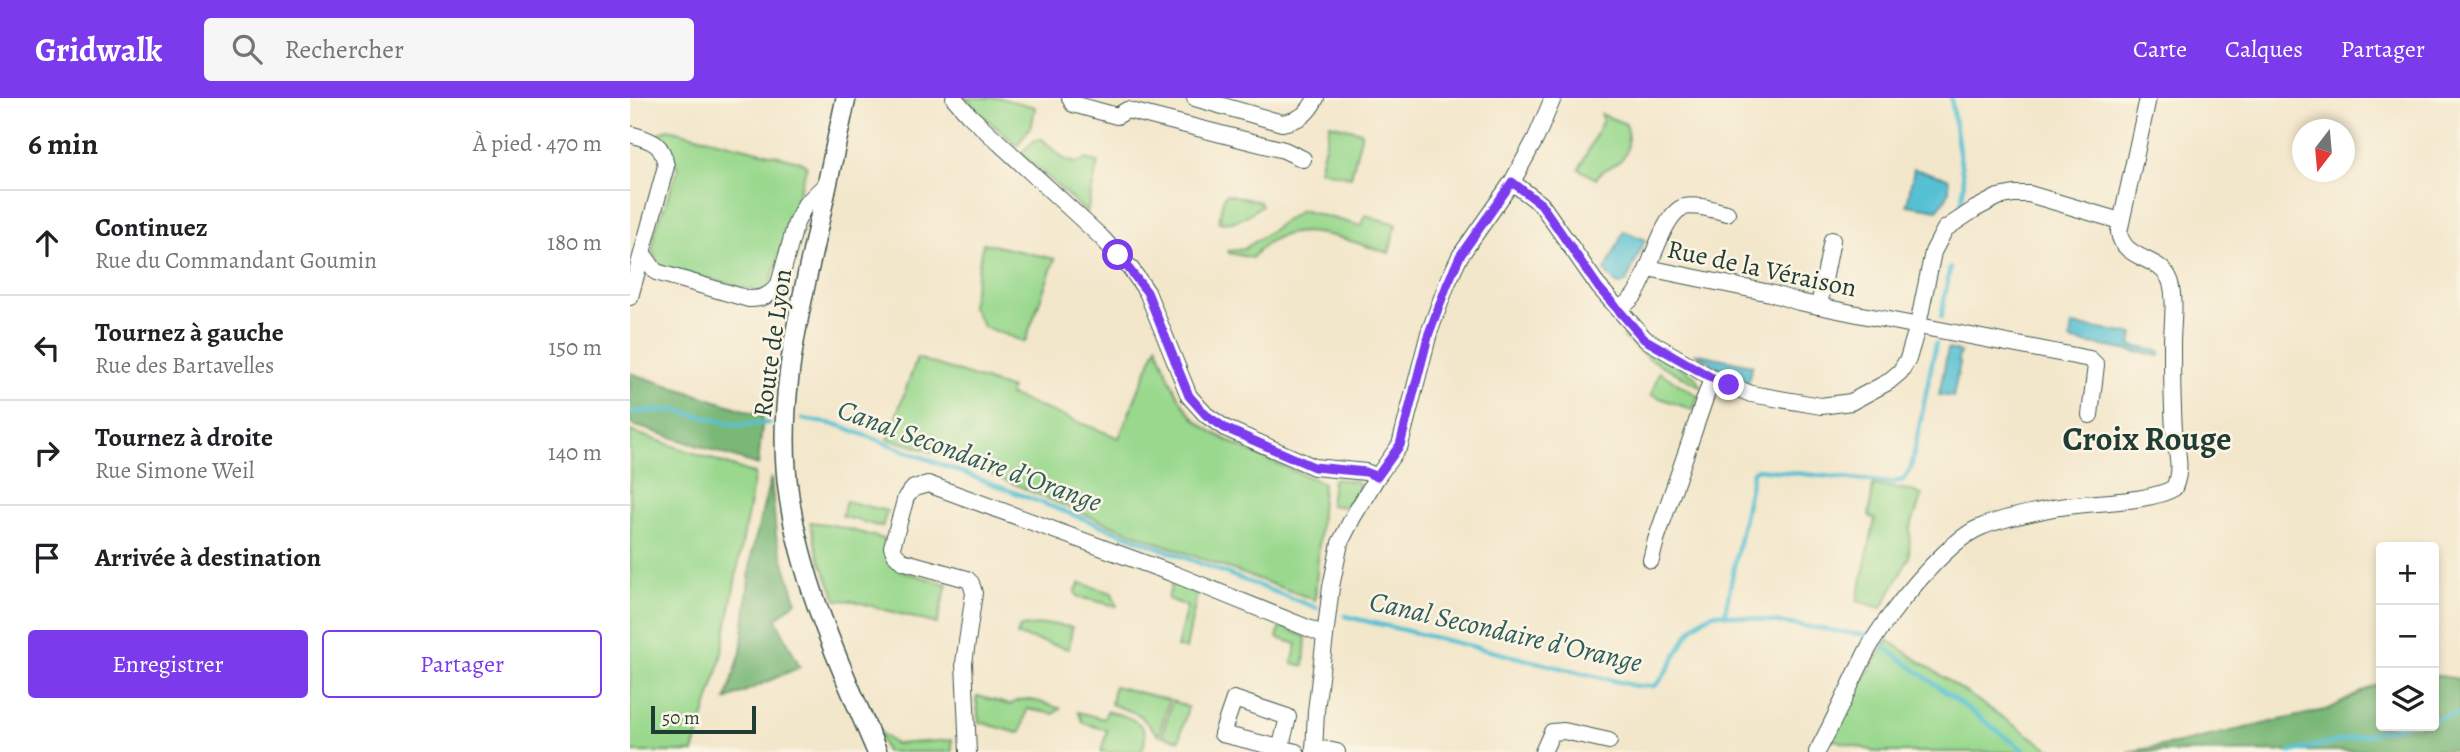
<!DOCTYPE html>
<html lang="fr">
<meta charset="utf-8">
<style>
:root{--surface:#fff;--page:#f6f6f6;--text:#202124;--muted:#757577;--line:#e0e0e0;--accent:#7c3aed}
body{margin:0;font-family:Alegreya,serif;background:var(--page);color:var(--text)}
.controls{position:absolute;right:21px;bottom:21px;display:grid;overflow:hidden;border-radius:7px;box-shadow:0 4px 10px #0003}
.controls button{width:63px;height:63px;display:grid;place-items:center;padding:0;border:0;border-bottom:2px solid var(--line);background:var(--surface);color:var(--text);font:35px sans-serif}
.compass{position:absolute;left:1662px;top:21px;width:63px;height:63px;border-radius:50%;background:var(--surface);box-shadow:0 4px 10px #0003;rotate:196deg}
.scale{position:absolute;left:21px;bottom:18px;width:105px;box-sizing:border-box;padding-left:7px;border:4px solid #1f3d34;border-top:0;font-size:19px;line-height:24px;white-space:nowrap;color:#1f3d34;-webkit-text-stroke:5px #fcf5e5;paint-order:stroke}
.stop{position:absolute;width:21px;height:21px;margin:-16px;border:5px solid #7c3aed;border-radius:50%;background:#fff}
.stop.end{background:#7c3aed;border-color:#fff;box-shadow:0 2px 7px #0008}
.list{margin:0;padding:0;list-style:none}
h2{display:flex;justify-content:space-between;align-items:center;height:91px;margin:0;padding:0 28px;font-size:30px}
h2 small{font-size:23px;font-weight:400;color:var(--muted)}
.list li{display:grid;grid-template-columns:46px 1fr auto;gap:21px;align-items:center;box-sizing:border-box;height:105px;padding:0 28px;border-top:2px solid var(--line)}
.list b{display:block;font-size:26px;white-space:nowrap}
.list p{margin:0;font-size:23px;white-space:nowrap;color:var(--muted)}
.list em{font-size:23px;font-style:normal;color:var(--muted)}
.actions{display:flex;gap:14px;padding:21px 28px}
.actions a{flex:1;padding:16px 0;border:2px solid var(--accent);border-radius:7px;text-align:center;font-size:24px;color:var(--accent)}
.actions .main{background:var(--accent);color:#fff}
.icon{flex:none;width:38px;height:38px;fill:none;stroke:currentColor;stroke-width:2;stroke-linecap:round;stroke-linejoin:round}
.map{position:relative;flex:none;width:1830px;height:654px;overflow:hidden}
header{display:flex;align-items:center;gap:42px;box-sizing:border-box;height:98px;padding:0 35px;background:var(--accent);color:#fff}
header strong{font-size:33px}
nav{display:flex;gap:38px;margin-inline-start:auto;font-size:24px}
.search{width:490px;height:63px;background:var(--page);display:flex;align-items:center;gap:18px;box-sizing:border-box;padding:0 24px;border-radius:7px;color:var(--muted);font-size:26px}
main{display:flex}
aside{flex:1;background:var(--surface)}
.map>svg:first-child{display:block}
.green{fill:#99d88d;stroke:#5c8a60;stroke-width:2}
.forest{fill:#7ab878;stroke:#4c7a56;stroke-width:2}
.water{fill:#57c1d3;stroke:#3b7f84;stroke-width:2}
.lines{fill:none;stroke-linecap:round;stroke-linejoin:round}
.stream{stroke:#57c1d3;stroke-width:4.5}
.minor-casing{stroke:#3f564b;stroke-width:18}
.major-casing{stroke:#3f564b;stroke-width:22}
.minor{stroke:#fff;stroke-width:16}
.major{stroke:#fff;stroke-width:19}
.route{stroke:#7c3aed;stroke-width:9}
.labels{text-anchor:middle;stroke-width:5;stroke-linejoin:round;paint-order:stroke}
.street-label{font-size:26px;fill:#1f3d34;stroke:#fcf5e5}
.water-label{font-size:28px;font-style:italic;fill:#2d5e5c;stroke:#fcf5e5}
.district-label{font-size:33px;font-weight:bold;fill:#1f3d34;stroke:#fcf5e5}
</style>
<header>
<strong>Gridwalk</strong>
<div class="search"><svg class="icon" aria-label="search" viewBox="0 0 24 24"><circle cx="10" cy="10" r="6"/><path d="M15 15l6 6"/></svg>Rechercher</div>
<nav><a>Carte</a><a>Calques</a><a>Partager</a></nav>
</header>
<main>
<aside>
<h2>6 min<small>À pied · 470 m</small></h2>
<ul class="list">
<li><svg class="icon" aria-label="ahead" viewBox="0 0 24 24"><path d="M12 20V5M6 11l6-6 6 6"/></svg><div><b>Continuez</b><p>Rue du Commandant Goumin</p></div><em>180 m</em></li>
<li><svg class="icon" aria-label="left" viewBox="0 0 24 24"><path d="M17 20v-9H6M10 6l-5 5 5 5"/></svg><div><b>Tournez à gauche</b><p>Rue des Bartavelles</p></div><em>150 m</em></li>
<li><svg class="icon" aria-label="right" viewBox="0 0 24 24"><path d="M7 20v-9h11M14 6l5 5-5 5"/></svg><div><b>Tournez à droite</b><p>Rue Simone Weil</p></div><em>140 m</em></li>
<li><svg class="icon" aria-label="arrive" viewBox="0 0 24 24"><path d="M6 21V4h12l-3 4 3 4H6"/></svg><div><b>Arrivée à destination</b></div></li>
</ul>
<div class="actions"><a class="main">Enregistrer</a><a>Partager</a></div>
</aside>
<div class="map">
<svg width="1830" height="654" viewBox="0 0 1830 654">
<rect width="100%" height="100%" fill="#fcf5e5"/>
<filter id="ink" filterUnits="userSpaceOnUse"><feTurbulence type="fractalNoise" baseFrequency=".0143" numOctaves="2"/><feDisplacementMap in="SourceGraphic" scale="14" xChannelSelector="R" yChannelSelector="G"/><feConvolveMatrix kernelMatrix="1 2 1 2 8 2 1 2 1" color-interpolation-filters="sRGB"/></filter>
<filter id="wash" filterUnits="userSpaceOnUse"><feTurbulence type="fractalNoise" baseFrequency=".00686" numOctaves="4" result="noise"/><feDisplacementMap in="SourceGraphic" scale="28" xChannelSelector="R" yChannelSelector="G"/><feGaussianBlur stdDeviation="1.57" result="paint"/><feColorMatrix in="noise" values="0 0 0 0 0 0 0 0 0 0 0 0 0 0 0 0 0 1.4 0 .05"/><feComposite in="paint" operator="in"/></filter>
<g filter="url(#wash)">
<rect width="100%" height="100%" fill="#f3e7cb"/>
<g class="green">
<polygon points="337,0 370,0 405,9 402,26 387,48 350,15"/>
<path d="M971,16l25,10c3,16 5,32 -12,41 -8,5 -13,5 -18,14l-17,-10 24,-49z"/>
<polygon points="700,26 732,34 721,79 689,72"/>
<polygon points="38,31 169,63 177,68 139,190 130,194 30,168 22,153 25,134 48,71 40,54 25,38"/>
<polygon points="412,41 434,61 446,65 456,61 468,64 457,115 391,55 405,42"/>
<path d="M597,96l33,8 2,3c-14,10 -25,20 -43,17l4,-23z"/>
<path d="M671,112l61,16 3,-11 31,9 -7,29c-47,-13 -101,-42 -137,5l-23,-5 -1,-2 16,-2z"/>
<polygon points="353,145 425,161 395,244 354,229 341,208"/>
<polygon points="998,239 1065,278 1071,289 1015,258 994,240"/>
<path d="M527,247c9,26 18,51 36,72 19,22 100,53 130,66l-8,117c-75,-28 -152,-54 -226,-84 -67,-27 -130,-60 -201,-77l29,-81 94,31 -2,6 110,43z"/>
<polygon points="1029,274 1068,298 1063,312 1021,297"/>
<polygon points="0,333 125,376 90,565 63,654 0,654"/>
<polygon points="703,381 724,383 729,386 729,391 715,409 700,407"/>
<polygon points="1243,387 1279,392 1292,397 1280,431 1279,460 1252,510 1227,503 1245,421 1239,418"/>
<polygon points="216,403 257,413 252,429 212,418"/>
<polygon points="180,424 203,427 258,442 258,465 274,474 317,486 307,526 223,503 207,502 189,460"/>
<polygon points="542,484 567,496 556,551 547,549 557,508 538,501"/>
<polygon points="450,485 482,495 487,508 448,499 445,494"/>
<polygon points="419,526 442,529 439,551 387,537 390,529"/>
<polygon points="650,528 676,539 674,568 662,565 667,546 647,540"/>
<polygon points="1258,542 1424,654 1247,654 1197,640"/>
<polygon points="484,588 539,602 529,637 508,616 481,606"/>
<path d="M348,598l32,9c13,-12 34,-1 50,3l-6,6 -27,-5 -6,23 -3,1 -39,-11 -3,-24z"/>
<polygon points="542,603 558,609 549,642 532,638"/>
<path d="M477,613c23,6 48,12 34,41h-40l6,-22 -24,-7 -5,-11 26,7z"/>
<polygon points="247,632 265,646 322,642 322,654 256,654"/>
</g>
<g class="forest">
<polygon points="0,275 133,318 128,367 0,326"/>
<polygon points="141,379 146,438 166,503 146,521 170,569 96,602 111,554 122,454"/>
<polygon points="1804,577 1830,581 1830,652 1497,654 1549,645 1699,611 1751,584 1751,628 1804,628"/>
</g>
<g class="water">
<path d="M1284,71l34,9c4,14 -2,22 -11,32l-30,-5z"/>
<polygon points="994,133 1015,142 996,184 991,187 986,186 975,173"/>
<polygon points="1442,227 1503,236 1501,248 1530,253 1530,258 1443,243 1440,242"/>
<polygon points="1318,251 1330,254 1328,262 1330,265 1323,299 1309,297"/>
<polygon points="1064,255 1122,267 1118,286 1085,272 1087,268"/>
</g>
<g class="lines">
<g class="stream">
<polyline points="1321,0 1334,86 1331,109"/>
<polyline points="1311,219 1320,170"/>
<polyline points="0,314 45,312 108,327 139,325"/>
<polyline points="173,321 208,327 687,510"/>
<polyline points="1095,515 1123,374 1127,371 1260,385 1273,382 1281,370 1306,245"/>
<path d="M715,518l291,70h19c24,-23 27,-63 61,-73l154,23"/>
<polyline points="1252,547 1396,654"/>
<polyline points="1804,621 1830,615"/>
<polyline points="1660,654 1775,628"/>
</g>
</g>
</g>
<g filter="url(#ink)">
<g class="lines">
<defs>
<g id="minor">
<polyline points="324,0 339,17 471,139 501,171 517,194 559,298 576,317 595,330 684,369 736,374 747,379"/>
<polyline points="440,0 443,6 487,18 497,12 654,52 673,61"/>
<path d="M565,0l87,25c18,-3 26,-9 34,-25"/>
<path d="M0,36c22,7 32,8 36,32l-36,131"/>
<polyline points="882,84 911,106 969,189 1015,241 1082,280 1121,296 1191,308 1221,304 1258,284 1270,274 1278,261 1288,227 1303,154 1315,131 1345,111 1368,99 1384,96 1399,96 1490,123"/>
<path d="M13,156l13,18 93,27c14,0 22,-4 30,-15l17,-61 9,-18 22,-22"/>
<polyline points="1018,170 1140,195 1169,204 1232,217 1460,261 1466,267 1460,317"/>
<polyline points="1189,208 1202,142"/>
<path d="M988,212c5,-4 12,-9 16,-14 15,-19 28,-83 50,-89 14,-3 30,3 43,6"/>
<polyline points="1021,462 1026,442 1082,280"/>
<polyline points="684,649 707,654"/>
<polyline points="650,652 658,619 604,601 592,636 666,654"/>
<polyline points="338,654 334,565 344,495 341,485 337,481 272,463 265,456 262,449 276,399 284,390 298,386 544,476 695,537"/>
<polyline points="684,654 686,613 701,489 710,445 723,419 747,379 770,347 799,235 817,186 830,158 882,84 906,40 923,0"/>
<polyline points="913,654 922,634 934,633 979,643"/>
<path d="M1187,654c18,-33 33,-67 50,-101 17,-33 80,-111 114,-124 21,-9 46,-13 68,-18 34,-8 98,-5 125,-21 9,-20 2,-39 0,-59 -2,-29 -2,-58 -2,-87 0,-17 5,-49 -3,-64 -10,-21 -47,-19 -50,-46l29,-134"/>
</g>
<path id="major" d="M216,0c-11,52 -23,104 -34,156 -18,79 -35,160 -23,242 13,90 53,173 88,256"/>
</defs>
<use href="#minor" class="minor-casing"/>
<use href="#major" class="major-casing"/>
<use href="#minor" class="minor"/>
<use href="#major" class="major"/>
</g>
</g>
<g class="lines" filter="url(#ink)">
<polyline class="route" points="488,157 517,194 559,298 576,317 595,330 684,369 736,374 747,379 770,347 799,235 817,187 830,158 882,84 911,106 969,190 1014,241 1082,280 1099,287"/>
</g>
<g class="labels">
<g class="street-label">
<text transform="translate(1132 170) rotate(12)" y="9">Rue de la Véraison</text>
<text transform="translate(142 245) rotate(-82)" y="9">Route de Lyon</text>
</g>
<g class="water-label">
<text transform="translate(340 357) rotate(20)" y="10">Canal Secondaire d'Orange</text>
<text transform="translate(876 533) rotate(13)" y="10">Canal Secondaire d'Orange</text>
</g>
<g class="district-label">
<text x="1517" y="352">Croix Rouge</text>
</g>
</g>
</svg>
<div class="controls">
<button>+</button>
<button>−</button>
<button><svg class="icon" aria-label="layers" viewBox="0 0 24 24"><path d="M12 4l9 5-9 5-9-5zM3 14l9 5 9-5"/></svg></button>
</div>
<svg class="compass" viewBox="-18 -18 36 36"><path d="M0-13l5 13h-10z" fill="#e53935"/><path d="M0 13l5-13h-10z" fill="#757577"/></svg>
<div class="scale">50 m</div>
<div class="stop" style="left:488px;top:157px"></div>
<div class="stop end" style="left:1099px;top:287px"></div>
</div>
</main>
